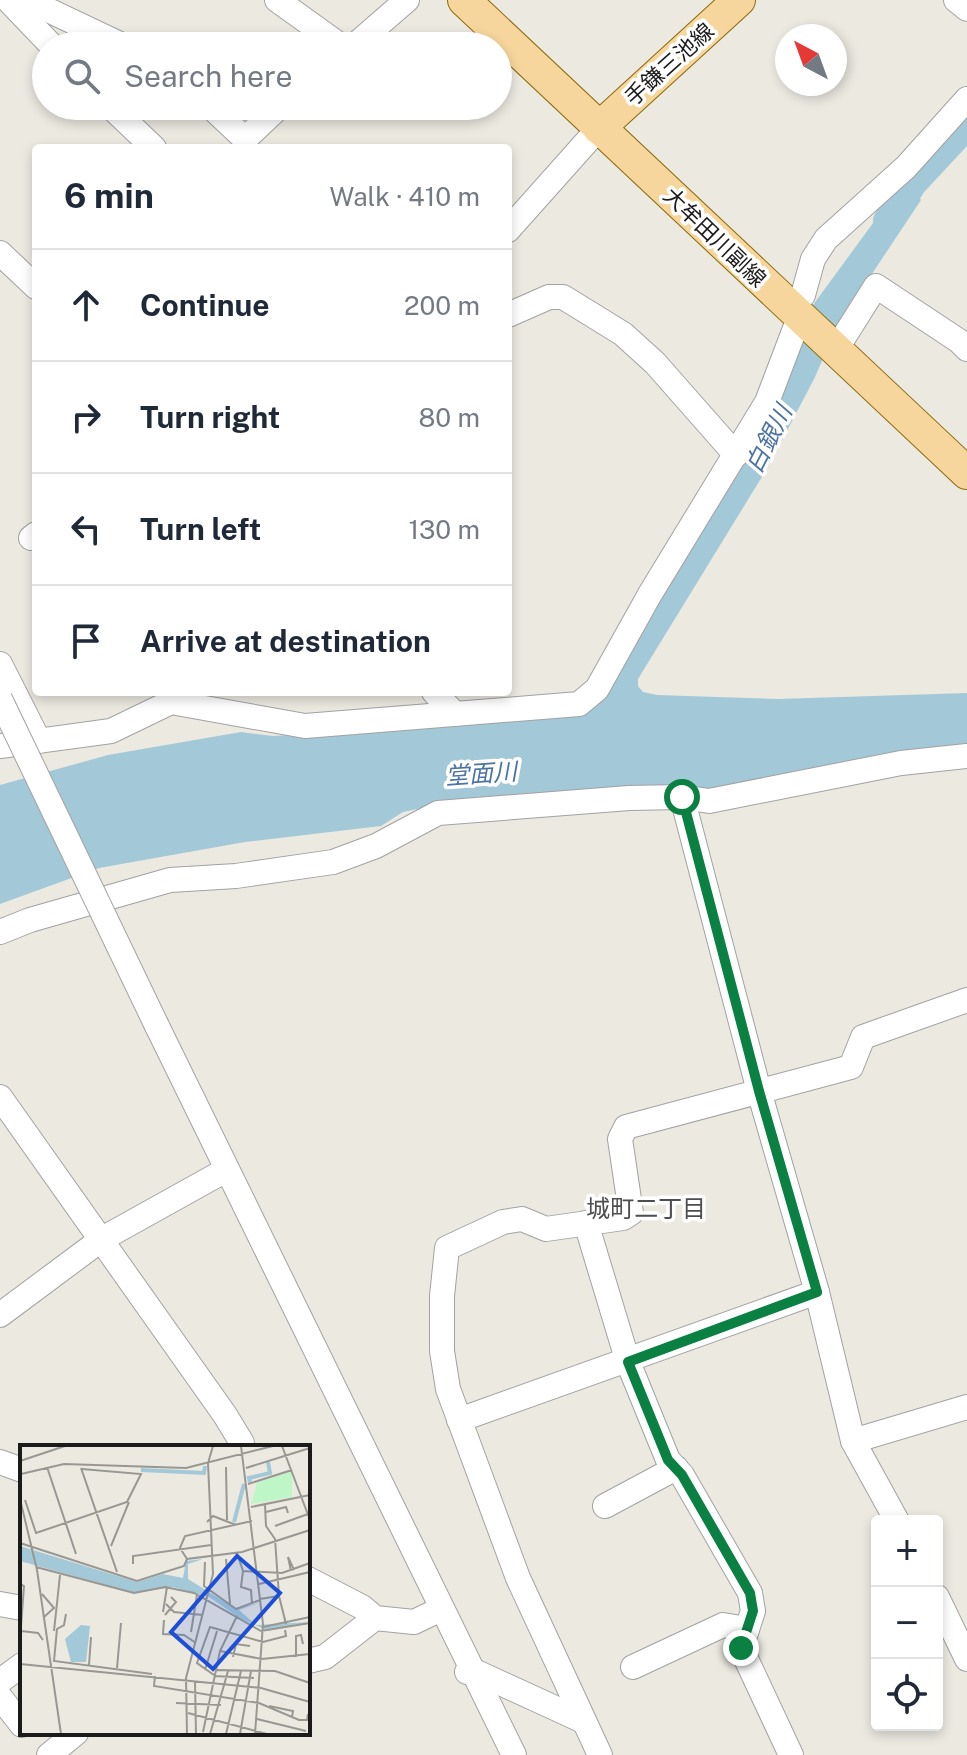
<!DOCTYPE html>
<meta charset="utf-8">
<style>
:root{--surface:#fff;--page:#f2f2f3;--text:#1f2937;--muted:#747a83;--line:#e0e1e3}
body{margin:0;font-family:"Public Sans","Noto Sans JP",sans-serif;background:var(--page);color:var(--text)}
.controls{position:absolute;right:24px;bottom:24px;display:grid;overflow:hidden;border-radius:8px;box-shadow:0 4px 12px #0003}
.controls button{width:72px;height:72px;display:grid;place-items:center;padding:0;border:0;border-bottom:2px solid var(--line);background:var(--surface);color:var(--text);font:40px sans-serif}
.compass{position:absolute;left:775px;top:24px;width:72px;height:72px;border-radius:50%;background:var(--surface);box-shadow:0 4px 12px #0003;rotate:319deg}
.stop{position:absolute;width:24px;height:24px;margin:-18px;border:6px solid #0b8043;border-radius:50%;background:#fff}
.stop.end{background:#0b8043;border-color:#fff;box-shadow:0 2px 8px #0008}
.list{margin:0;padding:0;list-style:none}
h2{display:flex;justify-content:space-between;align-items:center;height:104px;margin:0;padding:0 32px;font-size:34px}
h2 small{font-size:26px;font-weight:400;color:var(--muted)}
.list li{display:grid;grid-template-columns:52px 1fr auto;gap:24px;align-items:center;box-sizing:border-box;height:112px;padding:0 32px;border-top:2px solid var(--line)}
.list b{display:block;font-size:30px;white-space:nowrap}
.list em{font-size:26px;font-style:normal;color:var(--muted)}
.icon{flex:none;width:44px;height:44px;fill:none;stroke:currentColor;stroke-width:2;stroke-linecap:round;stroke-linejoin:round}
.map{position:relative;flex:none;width:967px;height:1755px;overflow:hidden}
.search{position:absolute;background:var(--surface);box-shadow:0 4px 12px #0003;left:32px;top:32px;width:480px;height:88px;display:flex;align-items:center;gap:20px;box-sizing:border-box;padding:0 28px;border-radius:44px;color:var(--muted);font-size:30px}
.panel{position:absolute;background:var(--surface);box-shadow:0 4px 12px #0003;left:32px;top:144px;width:480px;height:552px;border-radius:8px}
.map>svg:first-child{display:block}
.water{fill:#a3c8d8}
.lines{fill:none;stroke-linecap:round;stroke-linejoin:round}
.river{stroke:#a3c8d8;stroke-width:30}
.minor-casing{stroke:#a2a2a2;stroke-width:26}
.major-casing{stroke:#8a6908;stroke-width:34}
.minor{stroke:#fff;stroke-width:24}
.major{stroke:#f6d69c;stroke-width:32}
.minor-bridge-casing{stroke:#a2a2a2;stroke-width:26;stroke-linecap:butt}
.minor-bridge{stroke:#fff;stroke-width:24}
.route{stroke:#0b8043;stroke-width:10}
.labels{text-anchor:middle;stroke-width:7;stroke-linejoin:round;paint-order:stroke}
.street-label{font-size:22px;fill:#1b1b1b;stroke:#fff}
.water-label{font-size:24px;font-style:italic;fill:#4d72a4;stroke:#fff}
.neighbourhood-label{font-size:24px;fill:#4e4e4e;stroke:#fff}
.inset-river{fill:none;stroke:#a3c8d8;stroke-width:4}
.inset-road{fill:none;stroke:#989792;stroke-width:2}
.view{fill:#1d4ed8;fill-opacity:0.15;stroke:#1d4ed8;stroke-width:4}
.inset-edge{fill:none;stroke:#1b1b1b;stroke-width:4}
</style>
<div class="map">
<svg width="967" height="1755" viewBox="0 0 967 1755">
<rect width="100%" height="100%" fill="#ece9e1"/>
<polygon class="water" points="904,182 922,194 919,197 921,200 838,325 814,379 768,467 638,679 638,686 643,692 657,695 778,699 967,693 967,750 715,792 432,806 403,812 381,826 245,842 99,868 0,904 0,785 108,755 241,732 273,736 323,733 591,710 797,345 813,305 887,204 890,196"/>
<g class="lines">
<polyline class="river" points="888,221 912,183 967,124"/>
<defs>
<g id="minor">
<polyline points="8,0 52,46"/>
<polyline points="27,0 124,46"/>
<polyline points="277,0 341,46"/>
<polyline points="956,0 967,9"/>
<polyline points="354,46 407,0"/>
<polyline points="110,106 154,148"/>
<polyline points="210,106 245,139 280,106"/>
<polyline points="508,230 599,128"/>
<polyline points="0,253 36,287"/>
<polyline points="790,309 803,295 813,259 826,239 906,167 967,99"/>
<polyline points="508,315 549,297 563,297 623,334 655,363 736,455"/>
<polyline points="835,351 876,286 959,341 967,349"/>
<polyline points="31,538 36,534"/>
<polyline points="0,664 39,741"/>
<polyline points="434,692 455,714"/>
<polyline points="0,746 111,731 171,702 305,726 579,704 597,689 650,594 767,402 799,318"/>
<polyline points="682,797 759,1091 817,1292 853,1441 897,1521"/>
<polyline points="0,932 30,920 170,880 236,876 333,862 376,846 438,813 629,798 682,797 709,801 901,763 967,756"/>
<polyline points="157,1026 514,1755"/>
<polyline points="0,1097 225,1415 242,1443 242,1447"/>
<polyline points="586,1223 628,1362 668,1460 682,1475 750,1593 753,1611 741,1648 791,1755"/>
<polyline points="0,1315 102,1239 226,1170"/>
<polyline points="459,1420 817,1292"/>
<polyline points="853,1441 967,1407"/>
<polyline points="0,1462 22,1470"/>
<polyline points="605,1506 676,1468"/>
<polyline points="308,1579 362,1607 375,1618 414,1622 441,1609"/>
<polyline points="937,1597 967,1659"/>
<polyline points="0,1604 22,1608"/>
<polyline points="308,1661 325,1657 375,1618"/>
<polyline points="633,1667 723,1625 747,1629"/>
<polyline points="467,1672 472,1670 581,1720"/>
<polyline points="0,1681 22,1665"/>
<polyline points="0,1697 22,1725"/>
<polyline points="49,1755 76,1733"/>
<polyline points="600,1755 518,1578 448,1389 442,1351 442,1296 447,1248 503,1222 522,1219 546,1229 623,1218 631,1213 620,1139 626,1127 851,1067 863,1037 967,1000"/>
</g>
<g id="major">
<polyline points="464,0 967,473"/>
<polyline points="599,128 739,0"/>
</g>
</defs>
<use href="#minor" class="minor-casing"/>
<use href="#major" class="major-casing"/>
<use href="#minor" class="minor"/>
<use href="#major" class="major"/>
<defs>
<polyline id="minor-bridge" points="0,699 157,1026"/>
</defs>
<use href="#minor-bridge" class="minor-bridge-casing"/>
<use href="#minor-bridge" class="minor-bridge"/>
</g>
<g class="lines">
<polyline class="route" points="682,797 759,1091 817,1292 628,1362 668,1460 682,1475 750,1593 753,1611 741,1648"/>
</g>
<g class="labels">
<g class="street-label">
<text transform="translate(669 64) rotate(-42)" y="8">手鎌三池線</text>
<text transform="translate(715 237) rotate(44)" y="8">大牟田川副線</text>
</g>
<g class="water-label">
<text transform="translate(769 439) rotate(-63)" y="8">白銀川</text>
<text transform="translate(481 774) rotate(-4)" y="8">堂面川</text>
</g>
<g class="neighbourhood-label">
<text x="646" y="1217">城町二丁目</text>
</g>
</g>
<g transform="translate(20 1445)">
<rect width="290" height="290" fill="#ece9e1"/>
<path d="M272,26v26l-41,7 6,-21z" fill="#bef6c7"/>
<path d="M0,101l117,36 26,-8 20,4 3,-17 17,-2 -15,5v15l48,30 26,-7 -23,8 17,15 54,-3 -42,9 -30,-14 -29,-20 -36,-10 -38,6 -115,-32zM61,180l9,1 -4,36h-15l-6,-23z" fill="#a3c8d8"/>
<path class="inset-river" d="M121,25l63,3 1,-7M230,37l-1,-4 21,-5 -2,-11M214,77l10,-38"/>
<path class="inset-road" d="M221,1l22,178 -8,110M262,1l28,74M0,16l45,-15M27,22l29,87M206,22l1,53M61,23l36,104M226,23l64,-20M1,29l43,-10 122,4 87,-22M228,39l44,-14M0,54l17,71 24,164M5,55l11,33 91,-31 14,-28 -59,-5M231,62l59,-12M246,67l20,-5 2,6M187,77l6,-6 23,9M255,81l33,-12M0,98l117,38 47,-15 3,-7 55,-7 68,-22M91,101l18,-44M217,108l6,18 39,2 28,-10M167,114l-7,-11 5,-12 67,-15M206,114l4,45M185,117l-1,24 32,23 24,-9M113,119v-8l78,-11M16,122l98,26 31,-6 29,6 67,38 49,-8M223,126l-2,16 10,3 1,14M271,126l-3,-14 6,13M0,139l4,2 -4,54M239,139l51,-12M22,149l12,14 -10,9M259,151l7,28M240,154l19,-3 -4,-57 -9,-13 -1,-21M146,159l8,8 29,3M143,167l4,-25M46,169l-2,11 -7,4 -3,32 98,13M145,170l11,-13 -5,-5M144,175l-1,14 21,1 12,8M243,182l47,-10M1,186l17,2 5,7M34,186l6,-56M171,187l6,-37M200,206l42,8 48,-5M213,212l3,-13 14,2M276,212v-21l5,-1 2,9M0,219l241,24 49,14M69,220l2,-28M97,223l4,-45M185,225l12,-39M195,225l60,1 35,12M194,230l-17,-12 13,-36 53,15 23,-6 -1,-6M135,231l-1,10 105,17 40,17h8l1,-6M194,231l40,2M175,237l1,52M156,258l45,2M249,261l24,5 -1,6M168,268l79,21M237,274l49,12M183,287l17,-81 17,-35M167,289l-1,-56 27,-104 -5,-111 5,-17M190,289l18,-63M206,289l15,-63M220,289l11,-63"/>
<path class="view" d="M217,111l43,37 -67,76 -42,-37z"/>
<rect width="290" height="290" class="inset-edge"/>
</g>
</svg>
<div class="controls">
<button>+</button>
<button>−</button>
<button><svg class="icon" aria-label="locate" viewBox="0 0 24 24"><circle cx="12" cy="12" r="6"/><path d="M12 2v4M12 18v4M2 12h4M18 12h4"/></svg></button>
</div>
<svg class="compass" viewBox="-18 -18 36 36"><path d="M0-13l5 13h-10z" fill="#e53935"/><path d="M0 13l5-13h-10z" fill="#747a83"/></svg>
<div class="stop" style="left:682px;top:797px"></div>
<div class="stop end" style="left:741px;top:1648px"></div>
<div class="search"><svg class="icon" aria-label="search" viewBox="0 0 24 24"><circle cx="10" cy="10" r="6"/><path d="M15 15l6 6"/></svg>Search here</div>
<section class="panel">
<h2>6 min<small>Walk · 410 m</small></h2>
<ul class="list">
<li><svg class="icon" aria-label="ahead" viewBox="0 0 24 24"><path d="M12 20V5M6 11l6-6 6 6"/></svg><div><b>Continue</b></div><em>200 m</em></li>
<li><svg class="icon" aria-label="right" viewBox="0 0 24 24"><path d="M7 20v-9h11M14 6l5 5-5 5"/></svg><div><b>Turn right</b></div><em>80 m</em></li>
<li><svg class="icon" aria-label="left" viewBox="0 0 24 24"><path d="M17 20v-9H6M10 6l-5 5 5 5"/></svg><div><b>Turn left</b></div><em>130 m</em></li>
<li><svg class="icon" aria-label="arrive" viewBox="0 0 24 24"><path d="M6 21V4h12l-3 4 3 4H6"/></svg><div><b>Arrive at destination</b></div></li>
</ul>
</section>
</div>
